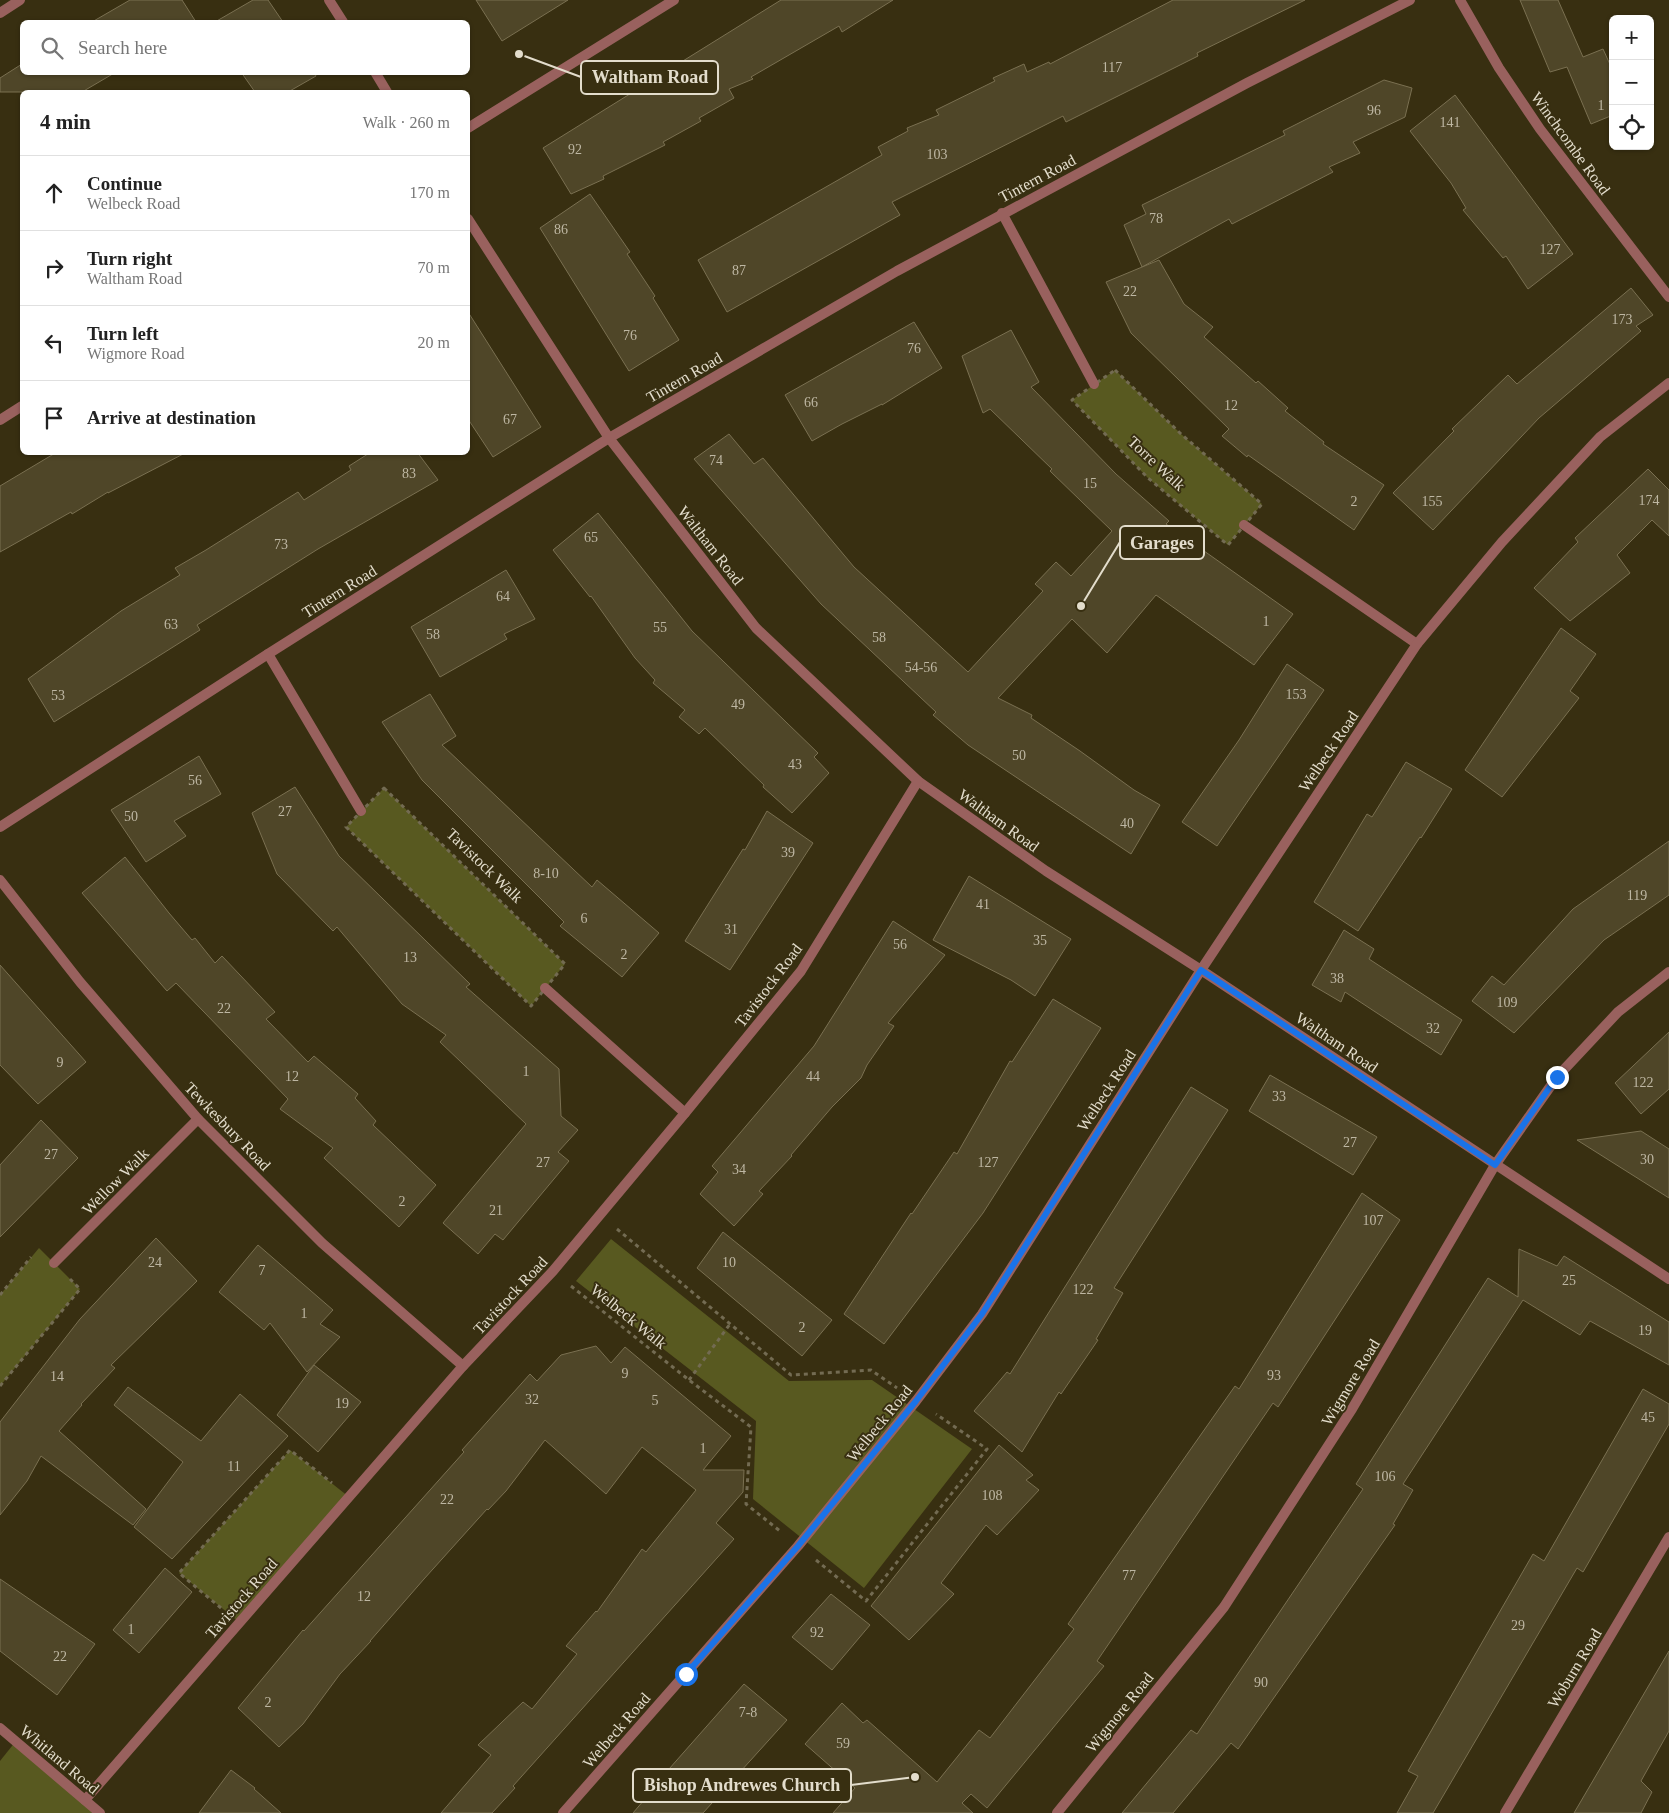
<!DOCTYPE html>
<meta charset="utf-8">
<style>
:root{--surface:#fff;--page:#f2f2f2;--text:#222;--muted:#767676;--line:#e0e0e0}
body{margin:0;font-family:Georgia,serif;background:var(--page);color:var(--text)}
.controls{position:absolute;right:15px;top:15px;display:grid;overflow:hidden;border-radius:8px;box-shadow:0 1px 4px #0004}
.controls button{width:45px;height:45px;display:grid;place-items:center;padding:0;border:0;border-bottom:1px solid var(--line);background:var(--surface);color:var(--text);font:25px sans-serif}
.stop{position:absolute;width:15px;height:15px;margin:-11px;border:4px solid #1a73e8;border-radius:50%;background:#fff}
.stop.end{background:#1a73e8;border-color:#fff;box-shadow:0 1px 5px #0008}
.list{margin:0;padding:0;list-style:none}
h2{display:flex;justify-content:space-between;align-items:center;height:65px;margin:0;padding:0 20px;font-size:21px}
h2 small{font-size:16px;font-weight:400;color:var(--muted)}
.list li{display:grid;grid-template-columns:32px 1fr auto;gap:15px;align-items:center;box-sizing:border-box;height:75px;padding:0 20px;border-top:1px solid var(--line)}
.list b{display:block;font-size:19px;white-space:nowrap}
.list p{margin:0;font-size:16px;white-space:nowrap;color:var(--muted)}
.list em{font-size:16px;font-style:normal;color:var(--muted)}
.icon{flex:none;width:28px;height:28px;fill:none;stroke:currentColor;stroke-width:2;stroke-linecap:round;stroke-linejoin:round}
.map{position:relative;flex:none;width:1669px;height:1813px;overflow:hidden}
.search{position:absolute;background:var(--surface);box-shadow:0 1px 4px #0004;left:20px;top:20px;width:450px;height:55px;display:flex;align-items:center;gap:12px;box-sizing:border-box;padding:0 18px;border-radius:8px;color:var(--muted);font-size:19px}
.panel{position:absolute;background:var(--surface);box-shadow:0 1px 4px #0004;left:20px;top:90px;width:450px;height:365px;border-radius:8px}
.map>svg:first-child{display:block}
.green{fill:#585920}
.building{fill:#4f4628;stroke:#7a7051}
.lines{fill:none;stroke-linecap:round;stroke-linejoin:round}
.path{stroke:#736b52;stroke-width:3;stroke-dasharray:4 4;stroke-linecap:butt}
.street{stroke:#99615e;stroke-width:10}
.route{stroke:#1a73e8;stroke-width:6}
.labels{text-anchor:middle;stroke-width:4;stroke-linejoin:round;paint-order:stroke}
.number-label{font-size:14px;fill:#beb7a3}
.street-label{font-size:16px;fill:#e3ddcc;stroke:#382f11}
.leader{fill:none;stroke:#e3ddcc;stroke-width:2}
.callout-dot{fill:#e3ddcc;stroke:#382f11;stroke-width:2}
.callout{fill:#382f11;stroke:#e3ddcc;stroke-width:2}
.callout-label{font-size:18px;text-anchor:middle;font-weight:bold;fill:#e3ddcc}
</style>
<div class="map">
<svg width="1669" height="1813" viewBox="0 0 1669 1813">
<rect width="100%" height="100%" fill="#382f11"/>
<g class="green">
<polygon points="1115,370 1181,434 1262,504 1228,545 1148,478 1072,400"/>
<polygon points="384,788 565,964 531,1006 346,827"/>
<polygon points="611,1239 789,1381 872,1380 972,1449 864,1588 753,1499 756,1421 576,1281"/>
<polygon points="39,1248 80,1289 0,1386 0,1295"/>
<polygon points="290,1450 349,1497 239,1622 179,1573"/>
<polygon points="16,1741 100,1813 0,1813 0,1761"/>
</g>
<g class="building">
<polygon points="130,0 182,0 196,22 92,22"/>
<polygon points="253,0 268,0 283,22 215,22"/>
<polygon points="476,0 568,0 502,41"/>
<polygon points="781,0 893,0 842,32 839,26 751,77 753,79 729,89 734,98 699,118 701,121 663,142 665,145 603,176 604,179 571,194 543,148"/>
<polygon points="1173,0 1305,0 1197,53 1198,56 1066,122 1063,116 892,202 900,215 727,312 698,260 882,155 878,147 908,131 907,128 939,115 936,110 995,81 993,78 1024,64 1027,72 1049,62 1050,64"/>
<polygon points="1520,0 1558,0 1583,57 1603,49 1613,71 1613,115 1591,124 1567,67 1550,72"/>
<polygon points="22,64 22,72 116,72 82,92 0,92 0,78"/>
<polygon points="241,72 314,72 316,76 288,92 255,92"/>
<polygon points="1384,80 1412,88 1405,117 1353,142 1360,153 1329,167 1333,172 1232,224 1229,219 1142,267 1124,225 1146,214 1142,205 1285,135 1283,131"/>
<polygon points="1455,95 1573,254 1528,289 1506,256 1503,258 1463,210 1466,208 1451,183 1410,131"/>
<polygon points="590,194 630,252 627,254 655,296 653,298 679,340 629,371 540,228"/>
<polygon points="1159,260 1184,304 1213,327 1204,337 1256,383 1258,381 1288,408 1285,411 1324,442 1323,444 1384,485 1354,530 1248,455 1247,457 1222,436 1229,429 1131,333 1106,282"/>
<polygon points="1631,288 1653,315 1636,326 1641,331 1539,418 1433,530 1393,493 1454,431 1452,429 1508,375 1517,384"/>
<polygon points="468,312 541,427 493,457 468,419"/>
<polygon points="914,322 942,368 882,405 882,404 842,424 812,441 785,395"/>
<polygon points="1011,330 1039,382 1031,387 1116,474 1169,521 1166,524 1293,614 1254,665 1156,595 1107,653 1072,619 998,698 1032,715 1031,718 1080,751 1134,790 1160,805 1131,854 968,745 933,715 936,712 821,604 694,459 729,434 754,464 763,458 854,567 968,672 1043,591 1035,584 1056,562 1071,576 1112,531 1050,471 1052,469 990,409 983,413 962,356"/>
<polygon points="57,452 187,452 108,493 108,492 72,514 71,512 0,552 0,486"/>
<polygon points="371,452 417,452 438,480 318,549 197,625 200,630 54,722 28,679 121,611 180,575 175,568 206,550 298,492 304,500 351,470 349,466"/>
<polygon points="1648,469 1669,490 1669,536 1652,520 1617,555 1630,573 1570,621 1534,588 1578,542 1575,538"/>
<polygon points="598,513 692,631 818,753 814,757 829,773 792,813 763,787 764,785 705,728 699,734 679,717 685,710 653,683 655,680 635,658 591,596 590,597 553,550"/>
<polygon points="506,570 535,619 504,634 507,639 440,677 411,627"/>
<polygon points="1561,628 1596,654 1570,691 1579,698 1502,797 1465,770"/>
<polygon points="1287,664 1324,690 1217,846 1182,822 1239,740"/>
<polygon points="430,694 456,736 442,745 592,887 597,880 659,933 622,977 560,926 564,922 422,780 382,722"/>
<polygon points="199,756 221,794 174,821 186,836 146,862 111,810"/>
<polygon points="1406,762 1452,789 1421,838 1420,837 1358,931 1314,902 1367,814 1372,817"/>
<polygon points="295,787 339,856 470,984 466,987 559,1069 561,1116 578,1130 558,1152 569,1161 503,1240 495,1234 478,1254 443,1223 526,1124 440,1042 446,1035 402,1004 337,927 333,931 277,874 252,813"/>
<polygon points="767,811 813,843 730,970 685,941 743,849 745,850"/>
<polygon points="1669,841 1669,895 1604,940 1514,1033 1472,1001 1492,976 1504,985 1573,909"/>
<polygon points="125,857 169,913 192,940 195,938 215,963 222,956 275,1012 266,1019 308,1062 314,1056 358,1094 355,1098 376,1121 373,1125 436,1185 399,1227 324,1158 333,1148 280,1109 288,1099 176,983 167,991 82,893"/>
<polygon points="969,876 1071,939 1035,996 1011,980 933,940"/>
<polygon points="893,921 945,955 888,1023 894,1026 867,1065 861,1078 832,1107 791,1155 792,1156 759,1191 763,1194 734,1226 700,1194 718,1172 712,1166 814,1046"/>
<polygon points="1344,930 1374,949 1369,959 1462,1020 1441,1055 1345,992 1341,1002 1312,985"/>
<polygon points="0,965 86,1062 38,1104 0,1065"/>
<polygon points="1053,999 1101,1028 983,1213 884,1344 844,1314 911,1213 912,1214 954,1152 957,1154 1010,1061 1012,1062"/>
<polygon points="1669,1032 1669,1089 1641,1114 1615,1083"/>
<polygon points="1270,1075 1377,1137 1353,1175 1249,1111"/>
<polygon points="1191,1087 1228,1110 1114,1288 1123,1293 1096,1339 1098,1340 1061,1394 1059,1392 1022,1452 974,1411 1007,1372 1010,1374"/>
<polygon points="41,1120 78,1158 0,1237 0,1165"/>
<polygon points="1641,1131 1669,1149 1669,1198 1577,1140"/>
<polygon points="1362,1193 1400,1220 1278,1407 1273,1403 1097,1661 1104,1666 987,1808 971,1794 962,1803 973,1813 833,1813 855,1788 805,1744 842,1703 863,1723 867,1720 937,1782 979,1730 990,1738 1074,1629 1068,1624 1235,1386 1239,1389"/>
<polygon points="723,1232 832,1320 802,1356 697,1268"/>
<polygon points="156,1238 197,1281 111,1365 115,1368 81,1404 82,1405 59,1431 146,1509 133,1525 41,1456 27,1481 0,1515 0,1422 80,1319"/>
<polygon points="258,1245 333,1310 320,1324 340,1337 307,1372 270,1323 264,1330 219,1292"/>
<polygon points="1519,1249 1557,1266 1564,1256 1669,1322 1669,1365 1590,1321 1580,1335 1523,1300 1403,1484 1413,1490 1393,1524 1395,1525 1238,1749 1231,1743 1173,1813 1122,1813 1191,1730 1197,1734 1363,1489 1356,1484 1488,1278 1518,1297"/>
<polygon points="596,1346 611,1363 625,1347 731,1436 703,1470 744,1470 743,1492 716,1523 734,1539 513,1786 515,1788 492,1813 441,1813 491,1755 478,1745 523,1702 532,1709 577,1654 566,1646 596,1611 597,1612 642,1549 646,1552 696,1490 642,1447 606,1494 545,1440 506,1491 488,1510 487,1509 424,1579 370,1641 371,1641 340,1674 303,1724 279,1747 238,1708 303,1630 304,1631 464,1452 462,1450 530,1374 537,1381 561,1355"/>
<polygon points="314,1365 361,1402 318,1452 277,1415"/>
<polygon points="128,1387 201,1441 240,1394 288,1436 172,1559 134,1527 183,1462 114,1405"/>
<polygon points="1643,1389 1669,1404 1669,1424 1583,1572 1577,1568 1433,1813 1397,1813 1418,1776 1408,1771 1533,1554 1544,1561"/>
<polygon points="999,1445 1033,1475 1026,1480 1039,1490 997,1535 986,1525 941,1583 954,1594 909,1640 871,1606"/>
<polygon points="165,1568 192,1592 139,1653 113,1630"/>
<polygon points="0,1579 95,1644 57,1695 0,1651"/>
<polygon points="831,1594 870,1625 832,1670 792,1637"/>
<polygon points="1669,1651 1669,1731 1641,1781 1652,1792 1641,1813 1574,1813"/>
<polygon points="744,1684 787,1720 703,1813 633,1813 655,1787 654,1786"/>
<polygon points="231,1770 255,1788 254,1789 281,1813 199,1813"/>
</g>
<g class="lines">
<g class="path">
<polygon points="1115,370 1181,434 1262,504 1228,545 1148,478 1072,400"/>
<polygon points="384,788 565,964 531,1006 346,827"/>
<polyline points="617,1229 791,1375 871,1370 897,1388"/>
<polyline points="571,1286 689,1380 751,1427 746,1504 780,1531"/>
<polyline points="0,1295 31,1257"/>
<polyline points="689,1380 730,1324"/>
<polyline points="0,1386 80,1289 70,1279"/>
<polyline points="816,1560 866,1601 987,1449 936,1414"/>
<polyline points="221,1608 179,1573 290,1450 332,1483"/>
</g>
<g class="street">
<polyline points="329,0 343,22"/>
<polyline points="1460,0 1499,68 1540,129 1669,297"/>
<polyline points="0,13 20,0"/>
<polyline points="375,72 387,92"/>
<polyline points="468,128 674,0"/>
<polyline points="1002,213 1094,384"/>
<polyline points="468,219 609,438 756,628 918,781 1046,871 1201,970 1669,1279"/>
<polyline points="0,420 22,406"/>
<polyline points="1244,525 1417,644"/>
<polyline points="268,654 361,811"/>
<polyline points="0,827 268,654 609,438 897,271 1247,83 1410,0"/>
<polyline points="0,880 80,982 198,1119 322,1243 463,1366"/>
<polyline points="545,988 685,1113"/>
<polyline points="54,1263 198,1119"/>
<polyline points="0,1728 100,1813"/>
<polyline points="85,1800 463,1366 553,1271 685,1113 801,971 918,781"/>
<polyline points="563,1813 798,1546 916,1401 982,1314 1201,970 1417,644 1502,542 1600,437 1669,383"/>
<polyline points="1057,1813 1224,1607 1352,1409 1495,1165 1557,1077 1618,1012 1669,972"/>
<polyline points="1505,1813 1669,1537"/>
</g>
</g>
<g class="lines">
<polyline class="route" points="686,1674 798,1546 916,1401 982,1314 1201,970 1495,1165 1557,1077"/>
</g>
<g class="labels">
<g class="number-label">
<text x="1112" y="72">117</text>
<text x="1601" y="110">1</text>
<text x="1374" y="115">96</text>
<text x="1450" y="127">141</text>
<text x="575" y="154">92</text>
<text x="937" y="159">103</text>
<text x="1156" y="223">78</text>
<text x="561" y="234">86</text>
<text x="1550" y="254">127</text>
<text x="739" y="275">87</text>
<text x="1130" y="296">22</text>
<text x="1622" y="324">173</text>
<text x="630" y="340">76</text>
<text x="914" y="353">76</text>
<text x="811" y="407">66</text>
<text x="1231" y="410">12</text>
<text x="510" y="424">67</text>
<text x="716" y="465">74</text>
<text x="409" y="478">83</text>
<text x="1090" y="488">15</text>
<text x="1649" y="505">174</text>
<text x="1354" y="506">2</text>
<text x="1432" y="506">155</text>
<text x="591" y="542">65</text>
<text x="281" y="549">73</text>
<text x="503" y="601">64</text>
<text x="1266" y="626">1</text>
<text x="171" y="629">63</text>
<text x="660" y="632">55</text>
<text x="433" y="639">58</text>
<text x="879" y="642">58</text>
<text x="921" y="672">54-56</text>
<text x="1296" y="699">153</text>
<text x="58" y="700">53</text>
<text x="738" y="709">49</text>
<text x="1019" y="760">50</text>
<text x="795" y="769">43</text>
<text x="195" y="785">56</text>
<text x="285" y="816">27</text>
<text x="131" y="821">50</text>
<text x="1127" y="828">40</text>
<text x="788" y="857">39</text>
<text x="546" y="878">8-10</text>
<text x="1637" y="900">119</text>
<text x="983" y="909">41</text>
<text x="584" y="923">6</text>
<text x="731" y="934">31</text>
<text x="1040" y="945">35</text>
<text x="900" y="949">56</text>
<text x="624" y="959">2</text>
<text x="410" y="962">13</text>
<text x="1337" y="983">38</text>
<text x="1507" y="1007">109</text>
<text x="224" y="1013">22</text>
<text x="1433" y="1033">32</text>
<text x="60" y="1067">9</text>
<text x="526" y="1076">1</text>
<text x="292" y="1081">12</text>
<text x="813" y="1081">44</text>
<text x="1643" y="1087">122</text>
<text x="1279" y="1101">33</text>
<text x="1350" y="1147">27</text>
<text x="51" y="1159">27</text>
<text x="1647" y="1164">30</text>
<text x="543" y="1167">27</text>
<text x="988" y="1167">127</text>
<text x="739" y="1174">34</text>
<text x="402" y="1206">2</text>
<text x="496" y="1215">21</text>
<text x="1373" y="1225">107</text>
<text x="155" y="1267">24</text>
<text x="729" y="1267">10</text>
<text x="262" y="1275">7</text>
<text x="1569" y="1285">25</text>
<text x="1083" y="1294">122</text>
<text x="304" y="1318">1</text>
<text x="802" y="1332">2</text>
<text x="1645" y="1335">19</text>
<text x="625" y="1378">9</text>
<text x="1274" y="1380">93</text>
<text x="57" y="1381">14</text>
<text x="532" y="1404">32</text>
<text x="655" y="1405">5</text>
<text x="342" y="1408">19</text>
<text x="1648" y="1422">45</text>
<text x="703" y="1453">1</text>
<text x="234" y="1471">11</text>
<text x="1385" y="1481">106</text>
<text x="992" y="1500">108</text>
<text x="447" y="1504">22</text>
<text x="1129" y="1580">77</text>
<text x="364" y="1601">12</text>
<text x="1518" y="1630">29</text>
<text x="131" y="1634">1</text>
<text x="817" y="1637">92</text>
<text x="60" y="1661">22</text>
<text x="1261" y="1687">90</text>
<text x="268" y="1707">2</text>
<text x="748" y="1717">7-8</text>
<text x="843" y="1748">59</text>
</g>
<g class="street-label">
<text transform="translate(1571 143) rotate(54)" y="6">Winchcombe Road</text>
<text transform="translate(1037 178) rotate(-28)" y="6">Tintern Road</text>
<text transform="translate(684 377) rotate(-30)" y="6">Tintern Road</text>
<text transform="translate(1157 463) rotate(43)" y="6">Torre Walk</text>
<text transform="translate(711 545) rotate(52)" y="6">Waltham Road</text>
<text transform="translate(339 591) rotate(-32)" y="6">Tintern Road</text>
<text transform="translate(1328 751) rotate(-56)" y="6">Welbeck Road</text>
<text transform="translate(999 820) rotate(36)" y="6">Waltham Road</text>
<text transform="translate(485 865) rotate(44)" y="6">Tavistock Walk</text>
<text transform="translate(768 985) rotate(-53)" y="6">Tavistock Road</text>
<text transform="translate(1337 1042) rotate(34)" y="6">Waltham Road</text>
<text transform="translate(1106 1090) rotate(-57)" y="6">Welbeck Road</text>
<text transform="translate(228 1126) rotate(46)" y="6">Tewkesbury Road</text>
<text transform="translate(115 1181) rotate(-45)" y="6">Wellow Walk</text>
<text transform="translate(510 1295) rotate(-47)" y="6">Tavistock Road</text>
<text transform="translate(629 1316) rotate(39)" y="6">Welbeck Walk</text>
<text transform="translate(1350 1382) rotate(-59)" y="6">Wigmore Road</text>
<text transform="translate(879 1423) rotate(-51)" y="6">Welbeck Road</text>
<text transform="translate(241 1598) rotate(-49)" y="6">Tavistock Road</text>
<text transform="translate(1574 1668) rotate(-59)" y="6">Woburn Road</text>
<text transform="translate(1119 1712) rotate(-51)" y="6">Wigmore Road</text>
<text transform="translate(616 1730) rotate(-49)" y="6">Welbeck Road</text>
<text transform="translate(60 1759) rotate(40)" y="6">Whitland Road</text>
</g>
</g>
<path class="leader" d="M519 54L581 77M1081 606L1120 542M915 1777L851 1785"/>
<g class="callout-dot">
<circle cx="519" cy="54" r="5"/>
<circle cx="1081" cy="606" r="5"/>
<circle cx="915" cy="1777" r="5"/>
</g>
<g class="callout">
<rect x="581" y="61" width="137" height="33" rx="5"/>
<rect x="1120" y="526" width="84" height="33" rx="5"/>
<rect x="633" y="1769" width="218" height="33" rx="5"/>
</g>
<g class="callout-label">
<text x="650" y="83">Waltham Road</text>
<text x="1162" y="549">Garages</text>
<text x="742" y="1791">Bishop Andrewes Church</text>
</g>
</svg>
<div class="controls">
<button>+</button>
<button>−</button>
<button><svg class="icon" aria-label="locate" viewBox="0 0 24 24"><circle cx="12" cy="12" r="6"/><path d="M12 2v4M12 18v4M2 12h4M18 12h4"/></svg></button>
</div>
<div class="stop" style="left:686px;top:1674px"></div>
<div class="stop end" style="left:1557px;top:1077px"></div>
<div class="search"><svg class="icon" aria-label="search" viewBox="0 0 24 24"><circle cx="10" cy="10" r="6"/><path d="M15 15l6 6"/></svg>Search here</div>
<section class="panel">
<h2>4 min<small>Walk · 260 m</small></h2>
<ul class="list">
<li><svg class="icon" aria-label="ahead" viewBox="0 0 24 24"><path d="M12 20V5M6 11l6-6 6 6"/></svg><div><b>Continue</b><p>Welbeck Road</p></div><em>170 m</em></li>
<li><svg class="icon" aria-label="right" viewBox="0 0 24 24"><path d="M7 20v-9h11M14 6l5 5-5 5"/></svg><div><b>Turn right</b><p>Waltham Road</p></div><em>70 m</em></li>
<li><svg class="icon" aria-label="left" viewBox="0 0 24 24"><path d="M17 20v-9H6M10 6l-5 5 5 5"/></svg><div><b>Turn left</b><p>Wigmore Road</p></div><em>20 m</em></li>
<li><svg class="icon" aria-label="arrive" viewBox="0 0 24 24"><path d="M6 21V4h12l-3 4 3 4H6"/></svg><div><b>Arrive at destination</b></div></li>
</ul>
</section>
</div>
